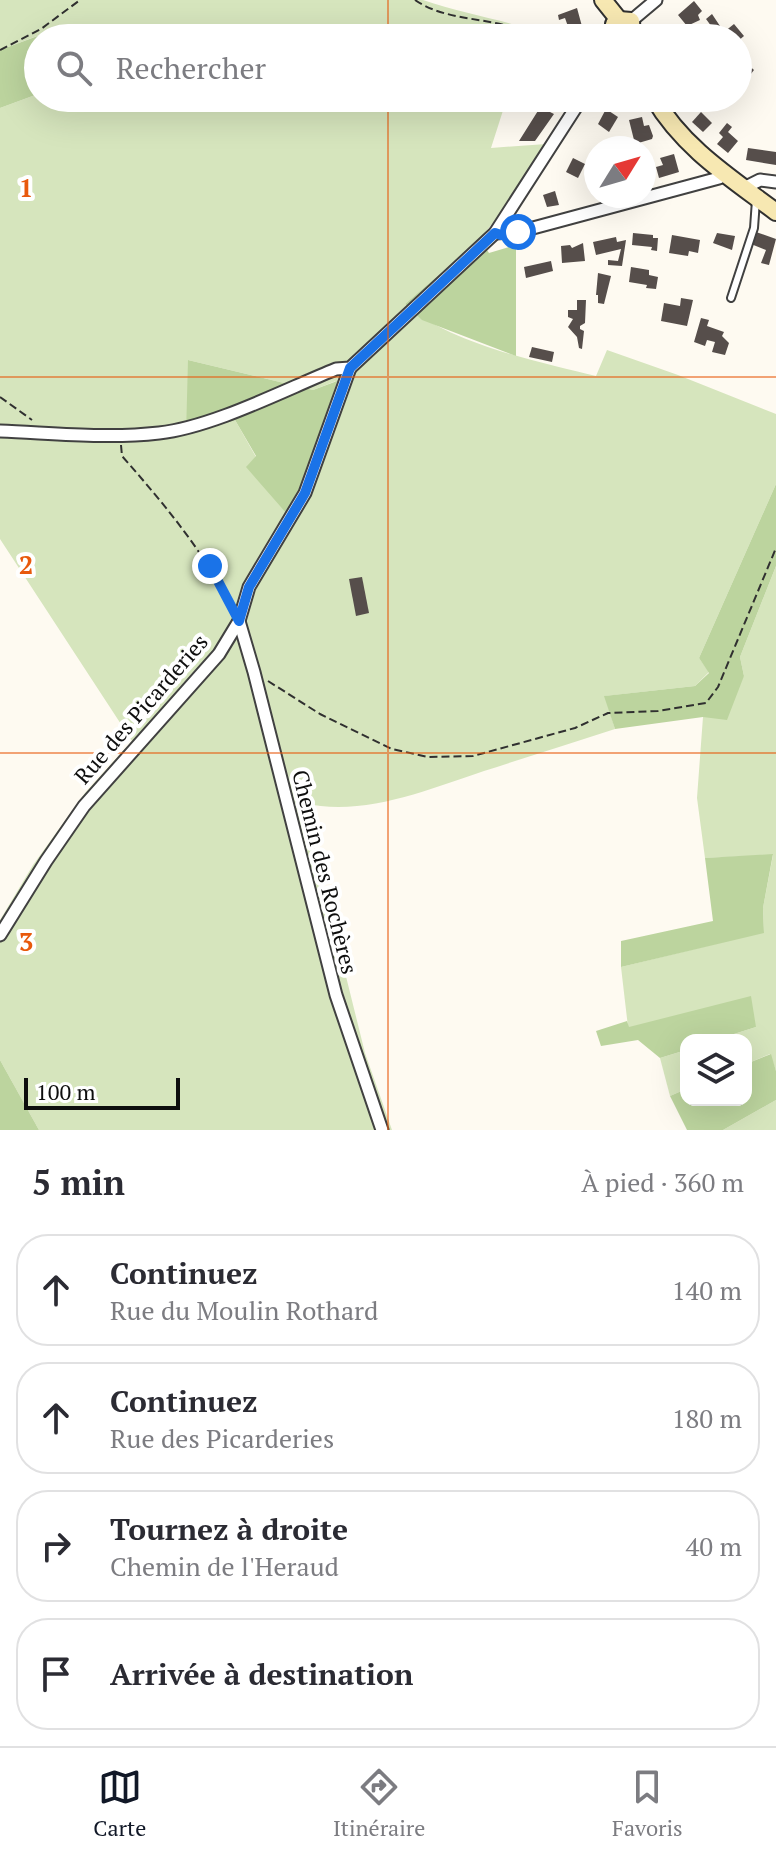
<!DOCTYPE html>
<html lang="fr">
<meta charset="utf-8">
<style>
:root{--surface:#fff;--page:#f2f2f3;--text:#2b2b33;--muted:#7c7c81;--line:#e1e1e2;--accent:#111827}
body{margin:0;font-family:"PT Serif",serif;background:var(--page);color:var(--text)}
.controls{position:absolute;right:24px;bottom:24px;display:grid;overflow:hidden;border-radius:16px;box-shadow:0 8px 32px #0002}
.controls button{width:72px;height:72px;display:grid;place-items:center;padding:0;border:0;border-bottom:2px solid var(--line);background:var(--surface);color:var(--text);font:40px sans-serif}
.compass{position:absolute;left:584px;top:136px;width:72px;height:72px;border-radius:50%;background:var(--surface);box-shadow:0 8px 32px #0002;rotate:53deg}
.scale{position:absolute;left:24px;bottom:20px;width:156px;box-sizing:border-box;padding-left:8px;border:4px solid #0e0e0e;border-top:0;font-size:22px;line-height:28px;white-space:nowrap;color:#0e0e0e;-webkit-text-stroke:6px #fff;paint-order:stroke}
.stop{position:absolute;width:24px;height:24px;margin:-18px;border:6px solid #1a73e8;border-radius:50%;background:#fff}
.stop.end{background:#1a73e8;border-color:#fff;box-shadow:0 2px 8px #0008}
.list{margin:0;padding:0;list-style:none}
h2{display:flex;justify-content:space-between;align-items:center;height:104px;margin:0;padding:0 32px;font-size:34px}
h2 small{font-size:26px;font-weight:400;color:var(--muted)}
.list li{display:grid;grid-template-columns:52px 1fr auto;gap:24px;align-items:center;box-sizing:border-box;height:112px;margin:0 16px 16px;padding:0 16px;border:2px solid var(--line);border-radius:32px}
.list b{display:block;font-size:30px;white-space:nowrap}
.list p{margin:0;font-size:26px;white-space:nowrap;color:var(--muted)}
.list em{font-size:26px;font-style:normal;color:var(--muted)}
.icon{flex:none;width:44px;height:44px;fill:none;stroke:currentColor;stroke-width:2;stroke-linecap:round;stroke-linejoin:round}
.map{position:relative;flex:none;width:776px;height:1130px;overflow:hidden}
.search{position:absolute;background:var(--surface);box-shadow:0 8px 32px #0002;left:24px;right:24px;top:24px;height:88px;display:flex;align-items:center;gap:20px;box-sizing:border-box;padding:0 28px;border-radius:44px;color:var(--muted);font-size:30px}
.sheet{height:616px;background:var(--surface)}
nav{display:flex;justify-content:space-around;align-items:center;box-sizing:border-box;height:112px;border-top:2px solid var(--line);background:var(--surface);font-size:22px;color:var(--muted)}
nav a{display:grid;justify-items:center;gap:4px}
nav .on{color:var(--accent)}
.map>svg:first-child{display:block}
.green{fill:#d6e5bd;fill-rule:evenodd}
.forest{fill:#bcd49e}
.building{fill:#564e4b}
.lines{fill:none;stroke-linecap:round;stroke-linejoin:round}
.lane-casing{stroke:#414141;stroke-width:10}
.street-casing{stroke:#414141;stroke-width:15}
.secondary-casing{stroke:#303030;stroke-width:20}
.path{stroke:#303030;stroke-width:2;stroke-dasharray:8 4;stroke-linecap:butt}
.lane{stroke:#fff;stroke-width:6}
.street{stroke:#fff;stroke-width:11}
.secondary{stroke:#f7e8b2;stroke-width:16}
.route{stroke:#1a73e8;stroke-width:10}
.grid{fill:none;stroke:#e8590c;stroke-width:2;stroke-opacity:0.55}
.labels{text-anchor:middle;stroke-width:8;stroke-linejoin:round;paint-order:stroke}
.street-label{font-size:22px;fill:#0e0e0e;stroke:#fff}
.grid-label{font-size:26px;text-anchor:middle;font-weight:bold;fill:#e8590c;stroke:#fff;stroke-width:8;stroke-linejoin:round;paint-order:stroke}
</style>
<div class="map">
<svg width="776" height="1130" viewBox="0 0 776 1130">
<rect width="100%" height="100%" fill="#fefaf1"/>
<g class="green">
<path d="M0,0h423c35,12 71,18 106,29l-3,9h-463l-5,-10 -58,22z"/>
<path d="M38,94v4h469l-16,50 55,-4 -34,55 -32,40 -75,65c41,38 136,59 191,72l11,-26 71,25 98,39v70l-77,174 10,14 -14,14 -90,10 10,33c-44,14 -87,28 -131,42 -57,19 -120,46 -181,32l62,250 27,77h-353l-39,-70v-140l33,-55 52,-72 47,-52 -132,-202v-431zM188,360l125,30 23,-9 -90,86 10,-10 -21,-37z"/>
<polygon points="776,566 776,1071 770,1054 746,1064 746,1040 715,1040 756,1027 628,1027 621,967 764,932 763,908 773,855 705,858 697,798 703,717 744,676 740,657"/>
<polygon points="686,1050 686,1089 670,1096 660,1058"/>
<polygon points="776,1100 776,1130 723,1130"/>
</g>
<g class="forest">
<polygon points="59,28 63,38 38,38 38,94 0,108 0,50"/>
<polygon points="480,239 489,253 516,245 516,356 422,320 405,304"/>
<polygon points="188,360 313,390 337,381 302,490 287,514 246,467 256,456 235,420 186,435"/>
<polygon points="776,484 776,566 740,657 744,676 727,720 703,717 615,729 604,696 695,686 709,673 699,658"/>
<polygon points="773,854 763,908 764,933 621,967 621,941 713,921 705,858"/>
<polygon points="751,996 756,1027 715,1040 686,1040 686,1050 660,1058 638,1040 601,1046 596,1031 627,1021 629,1027"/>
<polygon points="771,1054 776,1071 776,1100 723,1130 687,1130 670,1096 686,1089 686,1100 746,1100 746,1064"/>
<polygon points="0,1060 39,1130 0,1130"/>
</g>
<g class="building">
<polygon points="694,1 702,11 698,15 700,20 687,26 678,15"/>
<polygon points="577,8 583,30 587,29 590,38 576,38 575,33 571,35 565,18 559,20 558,15"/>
<polygon points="712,14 724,32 734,24 744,36 738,41 738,38 720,38 706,19"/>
<polygon points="746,63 754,70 743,84 738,79 738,72"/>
<polygon points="539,98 556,98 548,111 554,114 535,141 519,141 541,106 536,103"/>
<polygon points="606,109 618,117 609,132 598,124"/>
<polygon points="701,112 712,123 703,132 692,122"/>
<polygon points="642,117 644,126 649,125 653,136 652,139 635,144 629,120"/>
<polygon points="727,123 732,127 728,132 738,141 728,153 717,144 723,137 719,133"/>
<polygon points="748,148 776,152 776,165 746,160"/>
<polygon points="674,154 679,172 659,178 656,167 663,165 660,158"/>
<polygon points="573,158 585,164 578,178 566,172"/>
<polygon points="555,191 559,205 547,207 543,195"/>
<polygon points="756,232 776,239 769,265 761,263 766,250 751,244"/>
<polygon points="633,233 653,235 653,238 658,238 657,251 651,250 652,247 632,245"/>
<polygon points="717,233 735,236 732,250 713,243"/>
<polygon points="672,235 700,240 698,253 689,251 688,256 669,253"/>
<polygon points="616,237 617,242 626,240 622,266 608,265 608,260 618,261 621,249 596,255 593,242"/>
<polygon points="583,243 585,261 562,263 561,246 570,245 572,248"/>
<polygon points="551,261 553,271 526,278 524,267"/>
<polygon points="631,267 649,270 649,275 658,277 656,289 646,288 647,285 629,282"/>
<polygon points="598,273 611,276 604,304 598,303 598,295 596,295"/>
<polygon points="681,298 693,300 687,326 661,321 664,303 680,306"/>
<polygon points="577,300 586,300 585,323 580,326 580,329 584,331 582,349 579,348 577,337 568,327 573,319 568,317 568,310 577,310"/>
<polygon points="701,318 709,320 707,326 724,332 722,336 729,343 725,355 712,352 715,342 707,340 705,346 694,342"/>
<polygon points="532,347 554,352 552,362 529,357"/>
<polygon points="362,577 369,613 356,616 349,579"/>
</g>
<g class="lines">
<defs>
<polyline id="lane" points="731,298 754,228 756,200"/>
<g id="street">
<polyline points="631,21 656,0"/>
<polyline points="744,188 760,180 776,182"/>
<polyline points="495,233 518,232 719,178 723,173"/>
<path d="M0,431c52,2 107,8 159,2 54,-6 125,-43 177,-64l14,-1 145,-135 87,-135"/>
<polyline points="239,621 254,672 336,995 382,1130"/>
<polyline points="0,935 46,861 84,806 219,654 239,621 249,587 305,493 350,368"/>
</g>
<g id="secondary">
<polyline points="603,0 619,20"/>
<polyline points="619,20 631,21 632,38"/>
<polyline points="613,38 614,24 619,20"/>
<path d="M654,98c29,50 77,80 122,114"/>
</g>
</defs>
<use href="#lane" class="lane-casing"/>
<use href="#street" class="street-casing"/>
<use href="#secondary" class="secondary-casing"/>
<g class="path">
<path d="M415,0c36,25 89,15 119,38"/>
<polyline points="0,50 41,29 80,0"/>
<polyline points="0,397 32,420"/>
<path d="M121,445l1,11c42,48 80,93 109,150"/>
<polyline points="268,681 320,714 392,749 428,757 473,756 575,728 608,713 658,711 706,703 718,687 776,548"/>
</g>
<use href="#lane" class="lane"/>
<use href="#street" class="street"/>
<use href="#secondary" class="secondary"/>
</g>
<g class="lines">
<polyline class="route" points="210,566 239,621 249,587 305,493 350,368 495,233 501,235 518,232"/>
</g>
<path class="grid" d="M388,0v38M388,98v1032M0,377h776M0,753h776"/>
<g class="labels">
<g class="street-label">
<text transform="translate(141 709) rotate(-49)" y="8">Rue des Picarderies</text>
<text transform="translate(325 872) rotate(76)" y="8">Chemin des Rochères</text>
</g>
</g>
<g class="grid-label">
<text x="26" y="197">1</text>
<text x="26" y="574">2</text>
<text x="26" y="951">3</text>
</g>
</svg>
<div class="controls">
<button><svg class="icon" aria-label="layers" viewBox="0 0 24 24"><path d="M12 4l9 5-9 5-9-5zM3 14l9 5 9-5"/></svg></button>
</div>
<svg class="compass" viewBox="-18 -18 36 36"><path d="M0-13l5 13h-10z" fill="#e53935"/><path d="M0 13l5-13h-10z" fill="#7c7c81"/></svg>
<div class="scale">100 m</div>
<div class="stop" style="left:518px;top:232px"></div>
<div class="stop end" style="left:210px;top:566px"></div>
<div class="search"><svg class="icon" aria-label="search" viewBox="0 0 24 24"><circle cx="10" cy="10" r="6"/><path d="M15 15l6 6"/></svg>Rechercher</div>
</div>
<section class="sheet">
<h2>5 min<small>À pied · 360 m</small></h2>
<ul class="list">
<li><svg class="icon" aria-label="ahead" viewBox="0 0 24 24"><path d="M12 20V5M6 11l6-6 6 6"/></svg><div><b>Continuez</b><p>Rue du Moulin Rothard</p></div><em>140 m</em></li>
<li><svg class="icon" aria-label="ahead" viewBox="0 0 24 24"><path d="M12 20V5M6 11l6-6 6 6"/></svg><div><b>Continuez</b><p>Rue des Picarderies</p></div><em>180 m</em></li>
<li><svg class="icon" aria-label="right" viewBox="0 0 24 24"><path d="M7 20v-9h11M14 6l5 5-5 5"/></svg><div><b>Tournez à droite</b><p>Chemin de l'Heraud</p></div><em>40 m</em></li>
<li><svg class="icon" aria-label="arrive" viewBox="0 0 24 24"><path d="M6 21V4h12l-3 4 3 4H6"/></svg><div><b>Arrivée à destination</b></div></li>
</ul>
</section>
<nav>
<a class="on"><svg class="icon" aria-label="map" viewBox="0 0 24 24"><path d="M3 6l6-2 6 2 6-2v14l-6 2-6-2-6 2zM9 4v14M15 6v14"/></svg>Carte</a>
<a><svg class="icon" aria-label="directions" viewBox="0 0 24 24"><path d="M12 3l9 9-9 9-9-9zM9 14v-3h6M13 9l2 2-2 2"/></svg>Itinéraire</a>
<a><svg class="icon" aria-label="saved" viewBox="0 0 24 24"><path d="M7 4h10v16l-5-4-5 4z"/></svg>Favoris</a>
</nav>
